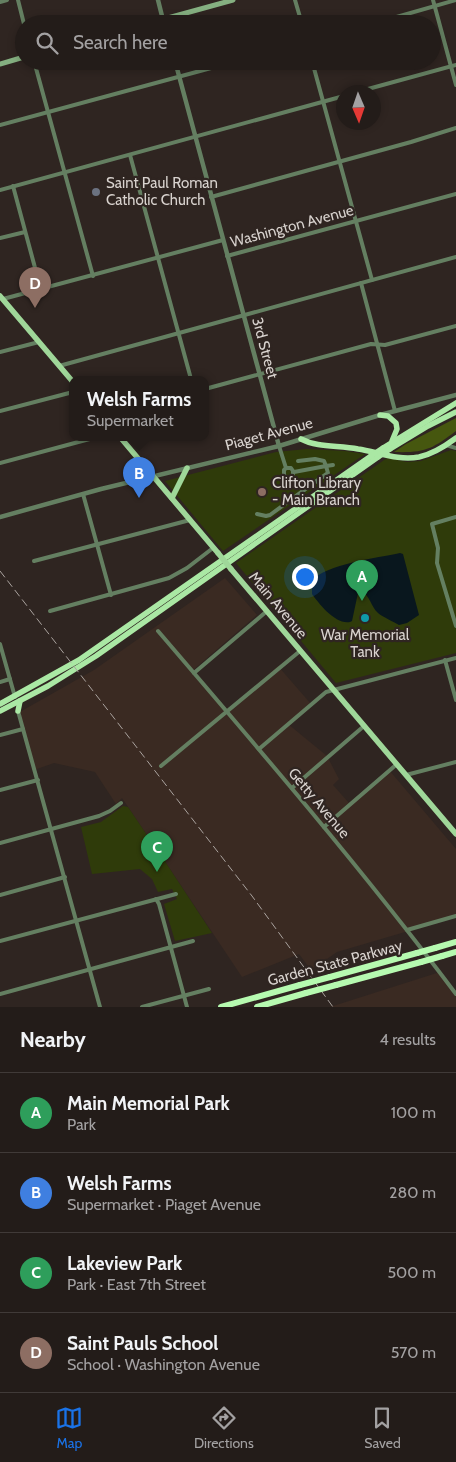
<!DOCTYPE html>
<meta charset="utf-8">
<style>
:root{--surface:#231c19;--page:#2f2926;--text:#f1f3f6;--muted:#a3a1a2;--line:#403a38;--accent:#1a73e8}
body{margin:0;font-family:Cabin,sans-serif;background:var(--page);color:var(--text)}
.compass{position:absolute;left:336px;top:85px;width:45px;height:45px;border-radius:50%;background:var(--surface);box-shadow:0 2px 8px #0003;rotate:178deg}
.you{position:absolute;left:304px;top:576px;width:18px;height:18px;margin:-12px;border:4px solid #fff;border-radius:50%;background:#1a73e8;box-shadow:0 0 0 8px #1a73e833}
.badge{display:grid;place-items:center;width:32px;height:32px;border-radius:50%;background:var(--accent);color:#fff;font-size:16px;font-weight:700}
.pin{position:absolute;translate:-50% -41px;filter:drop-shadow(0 1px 2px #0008)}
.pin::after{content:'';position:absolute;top:26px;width:18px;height:15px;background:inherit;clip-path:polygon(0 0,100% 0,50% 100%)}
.popup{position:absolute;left:69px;top:376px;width:140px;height:65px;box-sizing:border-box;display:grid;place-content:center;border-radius:10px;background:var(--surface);filter:drop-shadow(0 1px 4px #0005);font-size:16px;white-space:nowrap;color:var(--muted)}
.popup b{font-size:19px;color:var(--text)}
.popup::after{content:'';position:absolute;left:50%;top:100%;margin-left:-10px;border:10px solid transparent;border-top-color:var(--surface)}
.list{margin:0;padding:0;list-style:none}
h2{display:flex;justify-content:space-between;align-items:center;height:65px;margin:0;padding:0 20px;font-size:21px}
h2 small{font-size:16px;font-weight:400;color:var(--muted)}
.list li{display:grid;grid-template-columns:32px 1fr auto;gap:15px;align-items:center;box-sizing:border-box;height:80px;padding:0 20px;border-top:1px solid var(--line)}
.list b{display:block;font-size:19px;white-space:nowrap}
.list p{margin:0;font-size:16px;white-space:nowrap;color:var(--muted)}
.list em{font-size:16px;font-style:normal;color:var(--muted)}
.icon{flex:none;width:28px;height:28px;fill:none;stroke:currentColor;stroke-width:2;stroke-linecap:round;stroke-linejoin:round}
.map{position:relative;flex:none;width:456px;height:1007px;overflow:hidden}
.search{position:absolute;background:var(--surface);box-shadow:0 2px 8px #0003;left:15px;right:15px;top:15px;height:55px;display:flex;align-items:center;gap:12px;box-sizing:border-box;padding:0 18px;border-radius:28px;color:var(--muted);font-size:19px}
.sheet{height:385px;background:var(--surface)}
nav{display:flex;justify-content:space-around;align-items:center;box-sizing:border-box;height:70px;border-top:1px solid var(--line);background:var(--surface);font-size:14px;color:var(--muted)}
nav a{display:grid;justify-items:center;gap:2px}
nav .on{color:var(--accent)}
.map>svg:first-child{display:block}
.built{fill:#3a2a22}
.green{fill:#2f3b0a}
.forest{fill:#46570f}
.water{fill:#09171e}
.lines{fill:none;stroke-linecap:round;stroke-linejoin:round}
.minor{stroke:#647f61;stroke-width:4}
.tertiary{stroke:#647f61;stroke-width:4.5}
.secondary{stroke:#85b081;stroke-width:5}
.primary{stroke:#9fd799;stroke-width:5.5}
.trunk{stroke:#aae8a4;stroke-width:5.5}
.motorway{stroke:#b6fab0;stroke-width:6}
.rail{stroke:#aaa39f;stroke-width:1;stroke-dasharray:8 4;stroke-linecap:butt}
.primary-bridge{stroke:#9fd799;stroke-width:5.5}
.trunk-bridge{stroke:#aae8a4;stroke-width:5.5}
.motorway-bridge{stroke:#b6fab0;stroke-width:6}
.worship-dot{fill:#6b7280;stroke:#2f2521;stroke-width:2}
.education-dot{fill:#8d6e63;stroke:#2f2521;stroke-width:2}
.culture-dot{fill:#0f9aa8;stroke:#2f2521;stroke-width:2}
.labels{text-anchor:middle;stroke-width:4.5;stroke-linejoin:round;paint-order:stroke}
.poi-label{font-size:15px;fill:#d8d2ce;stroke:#2f2521;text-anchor:start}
.street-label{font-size:15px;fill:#d8d2ce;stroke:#2f2521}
</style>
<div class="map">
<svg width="456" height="1007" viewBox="0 0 456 1007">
<rect width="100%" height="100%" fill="#2f2521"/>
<g class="built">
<polygon points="225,578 257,615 192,671 227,710 278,666 311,704 288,724 327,756 339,779 333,785 349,803 389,770 456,849 456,917 337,952 311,970 299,954 242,977 166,863 164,852 157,844 151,841 122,798 116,804 95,772 54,763 34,770 18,713 94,670"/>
<polygon points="440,972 456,993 456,1007 330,1007"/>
</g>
<g class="green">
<polygon points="307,449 345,451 365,454 223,551 165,481 276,452"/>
<polygon points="451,450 456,451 456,653 336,683 236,563 387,458 407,462 421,461"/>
<path d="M123,806l5,1 23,34c11,4 13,12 15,22l46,70 -37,8 -11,-37 13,-5 -5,-10 -14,3 -6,-13 -12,-10 -48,5 -11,-47 20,-5z"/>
</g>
<path class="forest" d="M456,418v13c-24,18 -31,22 -62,21l12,-8z"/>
<path class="water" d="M400,553l3,1 16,61 -12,8 -8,2c-5,-3 -18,-9 -21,-12 -7,-6 -8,-18 -17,-22l-3,2 -6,28 -2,1c-14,3 -31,-18 -38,-28v-13c13,-17 66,-23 88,-28z"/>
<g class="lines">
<g class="minor">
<polyline points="18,0 24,24"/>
<polyline points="295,0 302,24"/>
<polyline points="433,0 456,85"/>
<polyline points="0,2 7,0"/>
<polyline points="372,24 456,0"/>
<polyline points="34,61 93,276"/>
<polyline points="312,61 372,280"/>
<polyline points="357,92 456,65"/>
<polyline points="0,125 237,61"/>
<polyline points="130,155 191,379"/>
<polyline points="13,186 41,290"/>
<polyline points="0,190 344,96"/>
<polyline points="211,197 411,142 456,128"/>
<polyline points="0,238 25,232"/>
<polyline points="227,256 456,194"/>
<polyline points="361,283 395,411"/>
<polyline points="3,299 223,240"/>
<polyline points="0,352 39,342"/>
<polyline points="59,366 456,257"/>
<polyline points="205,389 371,344 385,345 456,326"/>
<polyline points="0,411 73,392"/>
<polyline points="446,445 456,448"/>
<polyline points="279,446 286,468 284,470 284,475 287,479 293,477 293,471 291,468 286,468"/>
<polyline points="298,461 315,459 324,461 326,466 333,465"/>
<polyline points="0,463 97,437"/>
<polyline points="294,472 326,466 328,473 304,490"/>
<polyline points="83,494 111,595"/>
<polyline points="257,514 266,516 270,515 304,490 292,478"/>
<polyline points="456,517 432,524 438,548 437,563 456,626"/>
<polyline points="34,561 190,520"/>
<polyline points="50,611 169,578 187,568 213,548"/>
<path d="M158,631c102,119 204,238 298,363"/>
<polyline points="0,644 15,697"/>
<polyline points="445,660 456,700"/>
<polyline points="194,673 267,611"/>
<polyline points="0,682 10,679"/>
<polyline points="18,711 100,1007"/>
<polyline points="0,735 23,729"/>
<polyline points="259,749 326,692 456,658"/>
<polyline points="161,766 300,651"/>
<polyline points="406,775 456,762"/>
<polyline points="292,788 364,726"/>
<polyline points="0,790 38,780"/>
<polyline points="324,827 397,764"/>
<polyline points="0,843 99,816 110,811 121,803"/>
<polyline points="0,895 65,877"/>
<polyline points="156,899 159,904 187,1007"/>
<polyline points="407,930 456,916"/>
<polyline points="0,941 176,894"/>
<polyline points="0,994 193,941"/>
<polyline points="142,1007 209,989"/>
</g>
<g class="tertiary">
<polyline points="158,0 164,24"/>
<polyline points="175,61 279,446"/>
<polyline points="0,517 101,489 279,446 380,415 456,395"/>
</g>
<g class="secondary">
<polyline points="146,24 233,0"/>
<polyline points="0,64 24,57"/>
</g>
<g class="primary">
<polyline points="0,296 73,382"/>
<polyline points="120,437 218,553"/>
<polyline points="172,498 187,468"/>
<polyline points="231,569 456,834"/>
</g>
<g class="trunk">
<polyline points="380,415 388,416 396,423 397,429 392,441"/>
<path d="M301,439c17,9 38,6 57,10 20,3 40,12 61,8 14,-3 25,-10 37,-19"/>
<polyline points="383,448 456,403"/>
<polyline points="390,449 428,426 456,412"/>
<polyline points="0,704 79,660 371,456"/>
<polyline points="0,711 48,686 96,656 378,457"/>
<polyline points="18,711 20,701"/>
</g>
<g class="motorway">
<polyline points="435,948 456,942"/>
<polyline points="442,956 456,952"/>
<polyline points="330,977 417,953"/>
<polyline points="336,985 421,962"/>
<polyline points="221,1007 300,985"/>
<polyline points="257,1007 306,993"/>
</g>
<polyline class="rail" points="0,571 252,896 333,1007"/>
<polyline class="primary-bridge" points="218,553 231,569"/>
<g class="trunk-bridge">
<polyline points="371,456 383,448"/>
<polyline points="378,457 390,449"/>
</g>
<g class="motorway-bridge">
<polyline points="417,953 435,948"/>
<polyline points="421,962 442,956"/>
<polyline points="300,985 330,977"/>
<polyline points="306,993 336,985"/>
</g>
</g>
<circle class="worship-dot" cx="96" cy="192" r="5"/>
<circle class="education-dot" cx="262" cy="492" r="5"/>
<circle class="culture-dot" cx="365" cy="618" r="5"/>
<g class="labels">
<g class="poi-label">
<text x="106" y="188">Saint Paul Roman<tspan x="106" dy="17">Catholic Church</tspan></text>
<text x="272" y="488">Clifton Library<tspan x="272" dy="17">- Main Branch</tspan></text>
<text x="365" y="640" text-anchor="middle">War Memorial<tspan x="365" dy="17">Tank</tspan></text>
</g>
<g class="street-label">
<text transform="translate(292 226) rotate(-15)" y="5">Washington Avenue</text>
<text transform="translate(265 348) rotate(75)" y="5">3rd Street</text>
<text transform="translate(269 434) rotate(-15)" y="5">Piaget Avenue</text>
<text transform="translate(278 605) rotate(50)" y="5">Main Avenue</text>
<text transform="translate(319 803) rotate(50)" y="5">Getty Avenue</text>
<text transform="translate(335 963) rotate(-15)" y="5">Garden State Parkway</text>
</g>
</g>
</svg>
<svg class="compass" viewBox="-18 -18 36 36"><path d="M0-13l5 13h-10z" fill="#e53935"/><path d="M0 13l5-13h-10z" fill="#a3a1a2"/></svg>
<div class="you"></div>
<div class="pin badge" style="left:362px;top:601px;background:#2e9e5b">A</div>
<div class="pin badge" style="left:139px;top:498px;background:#3f7fe0">B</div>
<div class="popup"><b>Welsh Farms</b>Supermarket</div>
<div class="pin badge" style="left:157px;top:872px;background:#2e9e5b">C</div>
<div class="pin badge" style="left:35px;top:308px;background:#8d6e63">D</div>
<div class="search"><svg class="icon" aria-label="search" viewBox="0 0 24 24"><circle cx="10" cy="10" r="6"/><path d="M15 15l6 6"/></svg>Search here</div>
</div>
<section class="sheet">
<h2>Nearby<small>4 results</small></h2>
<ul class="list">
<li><span class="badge" style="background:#2e9e5b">A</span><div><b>Main Memorial Park</b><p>Park</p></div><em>100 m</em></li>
<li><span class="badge" style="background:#3f7fe0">B</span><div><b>Welsh Farms</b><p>Supermarket · Piaget Avenue</p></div><em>280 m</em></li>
<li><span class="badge" style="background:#2e9e5b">C</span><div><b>Lakeview Park</b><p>Park · East 7th Street</p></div><em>500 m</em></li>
<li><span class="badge" style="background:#8d6e63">D</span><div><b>Saint Pauls School</b><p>School · Washington Avenue</p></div><em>570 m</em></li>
</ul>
</section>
<nav>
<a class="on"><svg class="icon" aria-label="map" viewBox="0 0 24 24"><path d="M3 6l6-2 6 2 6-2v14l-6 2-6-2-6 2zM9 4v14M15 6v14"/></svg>Map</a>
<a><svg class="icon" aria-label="directions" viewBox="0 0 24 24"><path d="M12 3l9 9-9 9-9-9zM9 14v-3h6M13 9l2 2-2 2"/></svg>Directions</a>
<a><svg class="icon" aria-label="saved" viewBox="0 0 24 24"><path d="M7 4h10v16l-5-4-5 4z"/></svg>Saved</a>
</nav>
